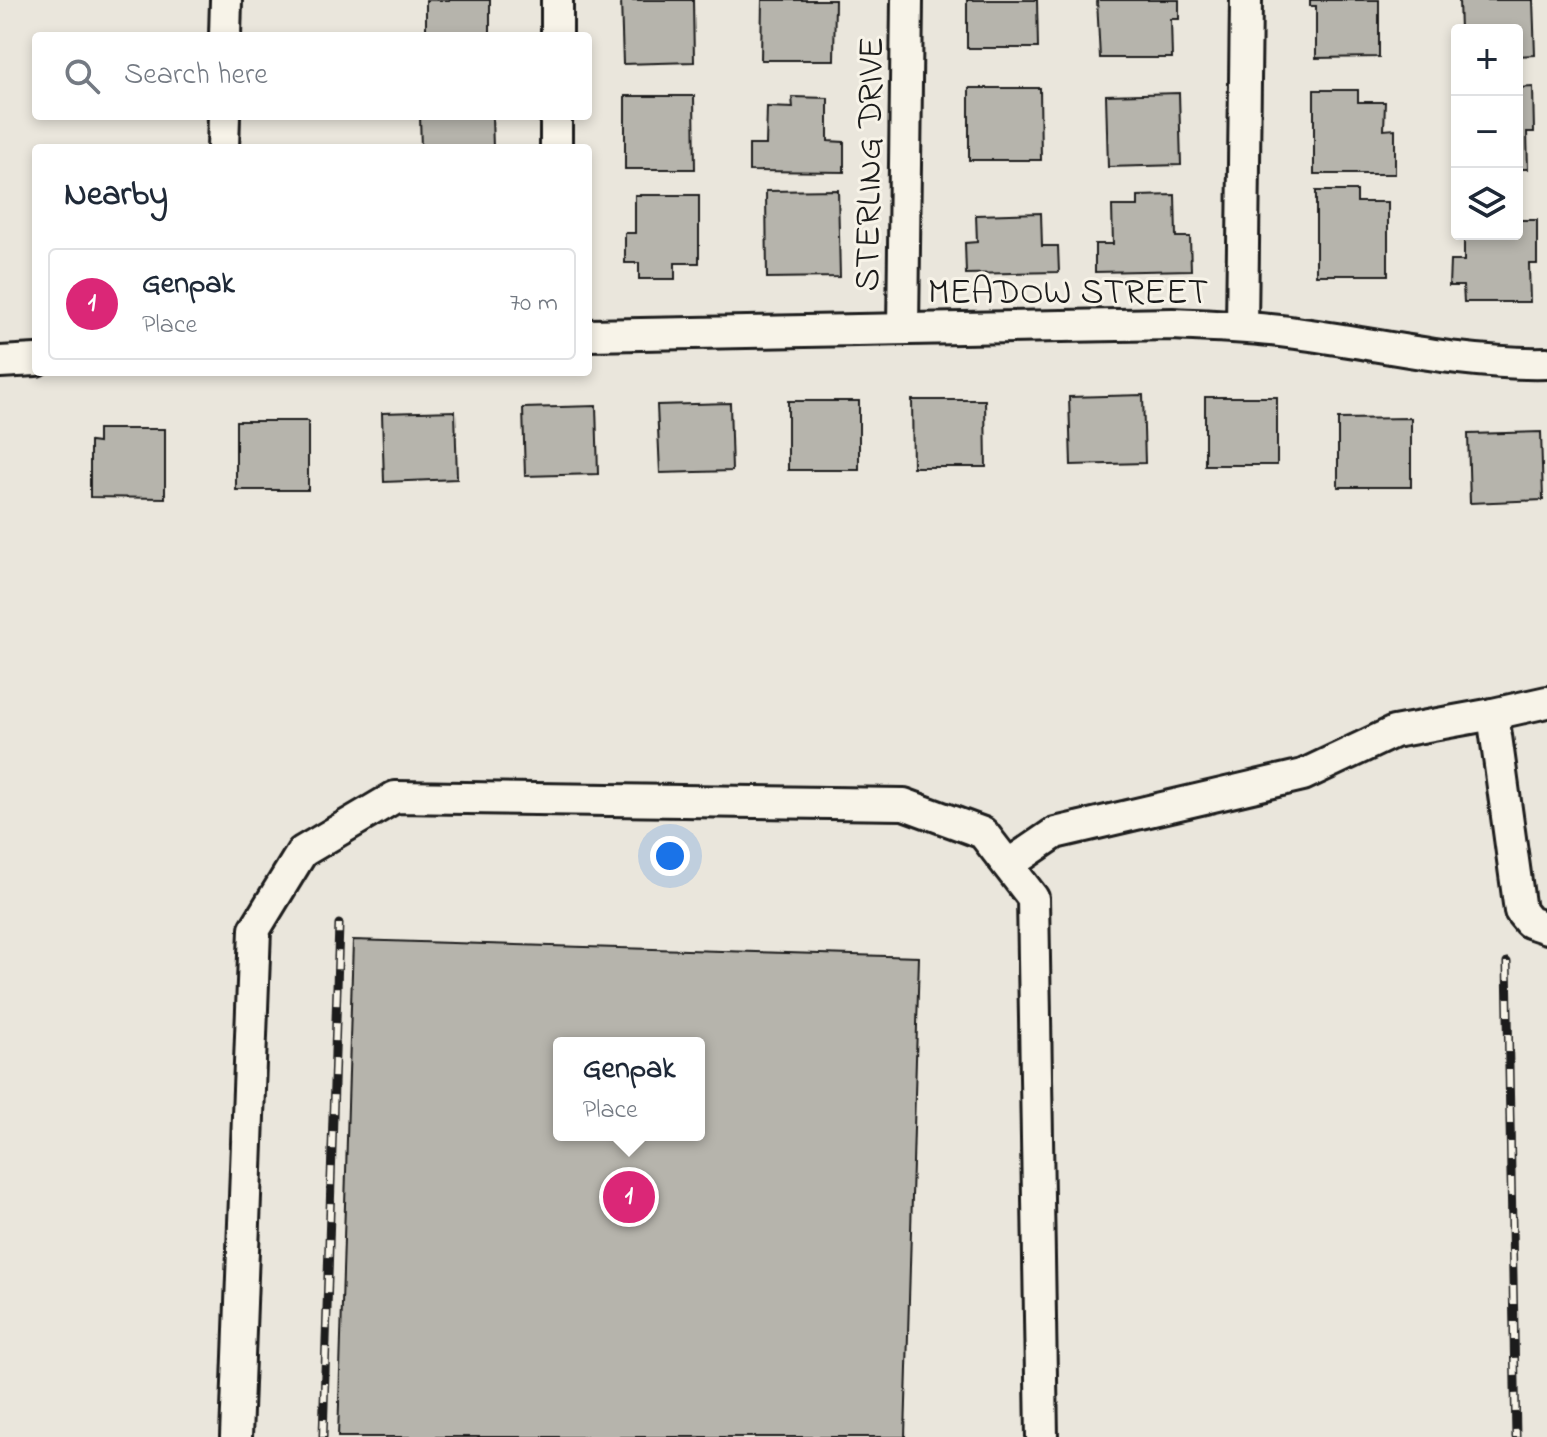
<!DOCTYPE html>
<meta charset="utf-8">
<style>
:root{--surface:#fff;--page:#f6f6f7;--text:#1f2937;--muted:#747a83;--line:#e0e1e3;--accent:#db2777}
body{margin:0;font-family:"Indie Flower",sans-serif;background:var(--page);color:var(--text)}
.controls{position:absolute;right:24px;top:24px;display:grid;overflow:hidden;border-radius:8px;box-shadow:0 4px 12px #0003}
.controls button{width:72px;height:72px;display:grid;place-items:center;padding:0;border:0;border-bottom:2px solid var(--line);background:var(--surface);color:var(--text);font:40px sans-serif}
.you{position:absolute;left:670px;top:856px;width:28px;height:28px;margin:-20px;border:6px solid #fff;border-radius:50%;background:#1a73e8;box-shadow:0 0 0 12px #1a73e833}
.badge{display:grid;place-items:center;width:52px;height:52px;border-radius:50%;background:var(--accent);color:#fff;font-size:26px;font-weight:700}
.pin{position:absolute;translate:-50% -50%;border:4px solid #fff;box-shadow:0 2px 8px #0006}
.popup{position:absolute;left:553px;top:1037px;width:152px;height:104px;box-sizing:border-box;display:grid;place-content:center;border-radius:8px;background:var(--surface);filter:drop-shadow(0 2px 6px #0005);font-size:26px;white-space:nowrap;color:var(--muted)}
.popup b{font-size:30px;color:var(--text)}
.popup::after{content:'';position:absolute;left:50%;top:100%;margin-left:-16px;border:16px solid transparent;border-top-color:var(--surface)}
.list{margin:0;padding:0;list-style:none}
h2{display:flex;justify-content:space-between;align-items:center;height:104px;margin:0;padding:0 32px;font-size:34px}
h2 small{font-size:26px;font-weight:400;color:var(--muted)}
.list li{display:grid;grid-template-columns:52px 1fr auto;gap:24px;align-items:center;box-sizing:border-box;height:112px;margin:0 16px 16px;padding:0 16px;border:2px solid var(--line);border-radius:8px}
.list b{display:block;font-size:30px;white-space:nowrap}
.list p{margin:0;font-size:26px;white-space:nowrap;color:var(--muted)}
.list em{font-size:26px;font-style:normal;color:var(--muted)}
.icon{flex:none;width:44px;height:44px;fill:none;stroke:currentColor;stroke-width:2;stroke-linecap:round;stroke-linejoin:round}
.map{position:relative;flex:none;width:1547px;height:1437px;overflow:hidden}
.search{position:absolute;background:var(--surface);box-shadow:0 4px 12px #0003;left:32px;top:32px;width:560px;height:88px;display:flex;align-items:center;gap:20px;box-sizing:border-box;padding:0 28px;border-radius:8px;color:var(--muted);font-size:30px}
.panel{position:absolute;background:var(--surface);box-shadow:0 4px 12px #0003;left:32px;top:144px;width:560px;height:232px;border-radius:8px}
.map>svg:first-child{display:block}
.building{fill:#b6b4ac;stroke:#1c1c1c;stroke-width:2;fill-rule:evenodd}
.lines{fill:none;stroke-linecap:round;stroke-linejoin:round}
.minor-casing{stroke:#1c1c1c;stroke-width:36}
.minor{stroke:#f7f3e8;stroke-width:30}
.rail-casing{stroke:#1c1c1c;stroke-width:9}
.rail{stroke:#f7f3e8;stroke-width:6;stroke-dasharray:18;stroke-linecap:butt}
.labels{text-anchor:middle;stroke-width:6;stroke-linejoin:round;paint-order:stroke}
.street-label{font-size:36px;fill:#1c1c1c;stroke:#f7f3e8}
</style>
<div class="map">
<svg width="1547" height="1437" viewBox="0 0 1547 1437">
<rect width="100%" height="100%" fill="#eae6dc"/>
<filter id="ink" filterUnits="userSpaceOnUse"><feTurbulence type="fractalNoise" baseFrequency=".0125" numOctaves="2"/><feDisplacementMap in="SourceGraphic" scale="16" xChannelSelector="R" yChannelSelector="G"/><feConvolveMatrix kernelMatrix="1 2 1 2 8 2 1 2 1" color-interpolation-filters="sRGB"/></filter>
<g filter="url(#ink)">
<g class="building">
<rect x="426" y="0" width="64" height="35"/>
<polygon points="621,0 693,0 694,62 623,64"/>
<polygon points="762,0 835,0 834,60 761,60"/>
<polygon points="967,0 1037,0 1038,48 967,48"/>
<polygon points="1097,0 1179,0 1179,19 1171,19 1172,58 1100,58"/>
<polygon points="1310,0 1379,0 1379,57 1316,58 1316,6 1310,6"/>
<polygon points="1459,0 1533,0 1535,55 1517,56 1517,30 1460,30"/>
<polygon points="1533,87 1534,132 1527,132 1528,169 1517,169 1517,88"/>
<polygon points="969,88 1040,88 1041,160 969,160"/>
<polygon points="1314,90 1358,90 1358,102 1385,102 1384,130 1395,129 1395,174 1314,174"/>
<polygon points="1179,93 1181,165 1108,167 1106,95"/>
<polygon points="625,96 694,96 695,169 625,169"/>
<polygon points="792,97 828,98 828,141 844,142 844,172 749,171 749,145 766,145 767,107 793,108"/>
<polygon points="420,116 492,116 493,148 421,148"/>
<polygon points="838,190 840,277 767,278 766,191"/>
<polygon points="1316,191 1357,191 1357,202 1388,202 1388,275 1316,275"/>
<polygon points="635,195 699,195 699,263 675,263 675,279 639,279 639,263 625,263 625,233 635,233"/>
<polygon points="1175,195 1176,237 1190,237 1191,270 1095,272 1095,244 1113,244 1112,206 1138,206 1138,196"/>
<polygon points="1041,213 1042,246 1058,246 1059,272 966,274 965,243 977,242 976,215"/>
<polygon points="1517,220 1537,220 1537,264 1529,264 1530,302 1464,302 1463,286 1449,286 1450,261 1464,261 1464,234 1517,234"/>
<polygon points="1143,395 1145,463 1071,465 1069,397"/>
<rect x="1205" y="397" width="72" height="68"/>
<polygon points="912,400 985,400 986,467 913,467"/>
<rect x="788" y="401" width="71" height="69"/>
<polygon points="730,403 732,471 660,473 657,405"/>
<polygon points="596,406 598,474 525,476 523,408"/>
<polygon points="455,411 457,479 384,482 382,413"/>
<polygon points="1411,418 1411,487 1338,487 1338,419"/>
<rect x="236" y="421" width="72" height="69"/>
<polygon points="98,429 165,429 165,498 90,497 90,442 98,443"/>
<polygon points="1541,432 1543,500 1470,503 1468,434"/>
<path d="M353,940l566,17 -14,480h-567zM559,1043h140v92h-140z"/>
</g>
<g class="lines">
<defs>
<g id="minor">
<polyline points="225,36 226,0"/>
<polyline points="557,36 557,0"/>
<polyline points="223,148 224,116"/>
<polyline points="556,148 556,116"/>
<polyline points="1242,327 1246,0"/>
<polyline points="903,329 907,0"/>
<path d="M588,335l585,-11c41,2 82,3 123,9 84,11 166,32 251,30"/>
<polyline points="0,362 36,360"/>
<polyline points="1547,702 1493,714 1520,911 1529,922 1547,928"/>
<polyline points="1008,865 1055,833 1303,775 1394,732 1493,714"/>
<polyline points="236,1437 255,929 302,852 395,797 904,804 983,833 1033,898 1042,1437"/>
</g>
</defs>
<use href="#minor" class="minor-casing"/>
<use href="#minor" class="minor"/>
<defs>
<g id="rail">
<polyline points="1507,962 1516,1437"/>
<polyline points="323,1437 339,924"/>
</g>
</defs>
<use href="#rail" class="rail-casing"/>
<use href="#rail" class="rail"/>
</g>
</g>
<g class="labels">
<g class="street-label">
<text transform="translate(867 164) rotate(-89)" y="13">STERLING DRIVE</text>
<text x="1068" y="303">MEADOW STREET</text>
</g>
</g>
</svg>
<div class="controls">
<button>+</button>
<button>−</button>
<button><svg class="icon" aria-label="layers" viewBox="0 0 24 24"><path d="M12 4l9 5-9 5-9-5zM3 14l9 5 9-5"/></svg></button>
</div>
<div class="you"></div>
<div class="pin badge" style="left:629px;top:1197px">1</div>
<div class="popup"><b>Genpak</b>Place</div>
<div class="search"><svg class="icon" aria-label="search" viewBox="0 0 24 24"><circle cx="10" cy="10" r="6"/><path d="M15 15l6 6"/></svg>Search here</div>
<section class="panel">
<h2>Nearby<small></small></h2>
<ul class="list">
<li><span class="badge">1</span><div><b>Genpak</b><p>Place</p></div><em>70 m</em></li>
</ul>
</section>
</div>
